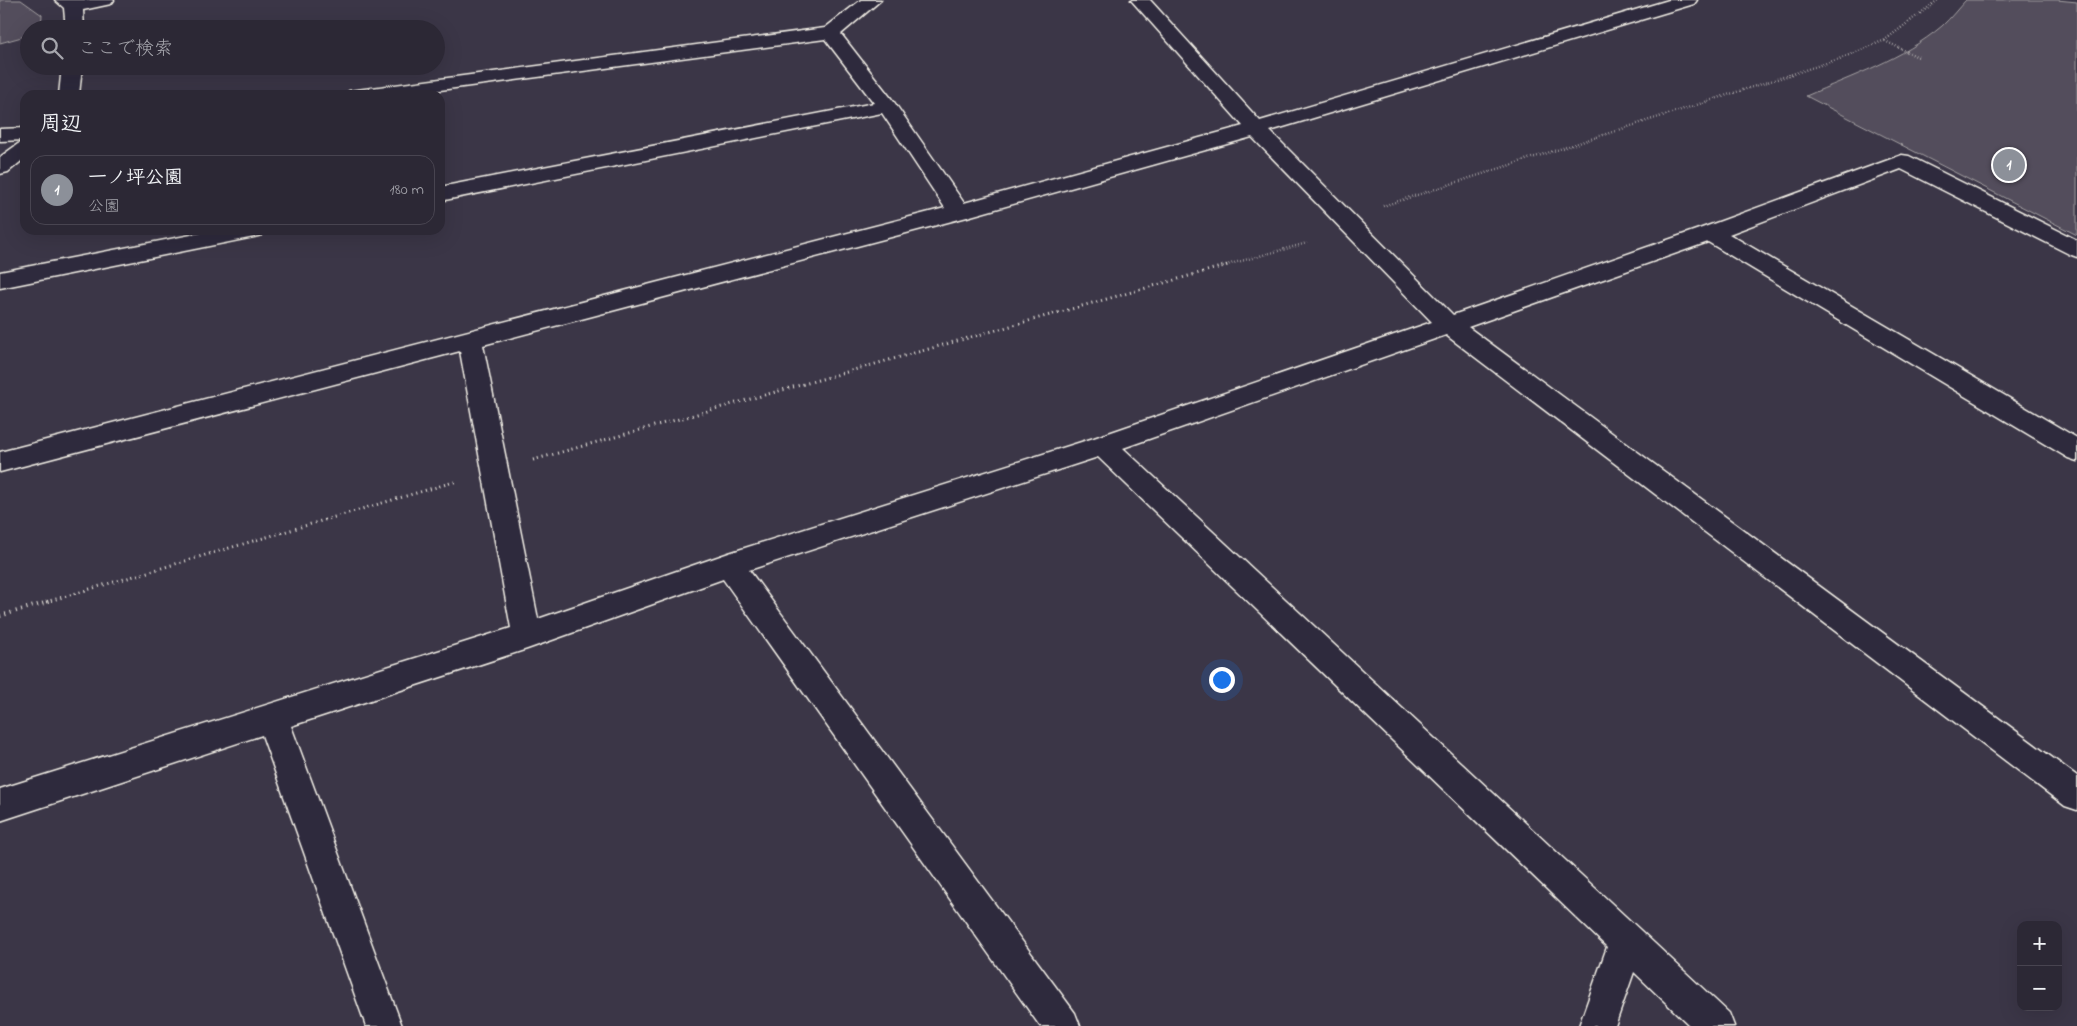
<!DOCTYPE html>
<html lang="ja">
<meta charset="utf-8">
<style>
:root{--surface:#2c2835;--page:#383441;--text:#f1f3f6;--muted:#a6a6ad;--line:#484450;--accent:#8c9099}
body{margin:0;font-family:"Indie Flower","Klee One",sans-serif;background:var(--page);color:var(--text)}
.controls{position:absolute;right:15px;bottom:15px;display:grid;overflow:hidden;border-radius:10px;box-shadow:0 5px 20px #0002}
.controls button{width:45px;height:45px;display:grid;place-items:center;padding:0;border:0;border-bottom:1px solid var(--line);background:var(--surface);color:var(--text);font:25px sans-serif}
.you{position:absolute;left:1221px;top:679px;width:18px;height:18px;margin:-12px;border:4px solid #fff;border-radius:50%;background:#1a73e8;box-shadow:0 0 0 8px #1a73e833}
.badge{display:grid;place-items:center;width:32px;height:32px;border-radius:50%;background:var(--accent);color:#fff;font-size:16px;font-weight:700}
.pin{position:absolute;translate:-50% -50%;border:2px solid #fff;box-shadow:0 1px 5px #0006}
.list{margin:0;padding:0;list-style:none}
h2{display:flex;justify-content:space-between;align-items:center;height:65px;margin:0;padding:0 20px;font-size:21px}
h2 small{font-size:16px;font-weight:400;color:var(--muted)}
.list li{display:grid;grid-template-columns:32px 1fr auto;gap:15px;align-items:center;box-sizing:border-box;height:70px;margin:0 10px 10px;padding:0 10px;border:1px solid var(--line);border-radius:15px}
.list b{display:block;font-size:19px;white-space:nowrap}
.list p{margin:0;font-size:16px;white-space:nowrap;color:var(--muted)}
.list em{font-size:16px;font-style:normal;color:var(--muted)}
.icon{flex:none;width:28px;height:28px;fill:none;stroke:currentColor;stroke-width:2;stroke-linecap:round;stroke-linejoin:round}
.map{position:relative;flex:none;width:2077px;height:1026px;overflow:hidden}
.search{position:absolute;background:var(--surface);box-shadow:0 5px 20px #0002;left:20px;top:20px;width:425px;height:55px;display:flex;align-items:center;gap:12px;box-sizing:border-box;padding:0 18px;border-radius:28px;color:var(--muted);font-size:19px}
.panel{position:absolute;background:var(--surface);box-shadow:0 5px 20px #0002;left:20px;top:90px;width:425px;height:145px;border-radius:15px}
.map>svg:first-child{display:block}
.green{fill:#534e5c;stroke:#a4a0a2}
.lines{fill:none;stroke-linecap:round;stroke-linejoin:round}
.street-casing{stroke:#f4f1e8;stroke-width:3}
.path-far2{stroke:#f4f1e8;stroke-width:2.5;stroke-dasharray:0.5 2.5;stroke-linecap:butt}
.path-far1{stroke:#f4f1e8;stroke-width:3;stroke-dasharray:1 4;stroke-linecap:butt}
.path{stroke:#f4f1e8;stroke-width:4;stroke-dasharray:1 4.5;stroke-linecap:butt}
.street{fill:#2f2a3d;fill-rule:evenodd}
</style>
<div class="map">
<svg width="2077" height="1026" viewBox="0 0 2077 1026">
<rect width="100%" height="100%" fill="#3b3647"/>
<filter id="ink" filterUnits="userSpaceOnUse"><feTurbulence type="fractalNoise" baseFrequency=".02" numOctaves="2"/><feDisplacementMap in="SourceGraphic" scale="10" xChannelSelector="R" yChannelSelector="G"/><feConvolveMatrix kernelMatrix="1 2 1 2 8 2 1 2 1" color-interpolation-filters="sRGB"/></filter>
<g filter="url(#ink)">
<g class="green">
<polygon points="0,0 21,0 42,15 41,29 29,29 29,35 0,43"/>
<path d="M1966,0h91l20,2v233l-271,-139c46,-20 97,-37 136,-70 9,-8 16,-18 24,-26z"/>
</g>
<g class="lines">
<defs>
<g id="street">
<polygon points="55,0 114,0 111,4 83,10 84,29 66,29 64,8"/>
<path d="M861,0h20l-40,34 53,68 70,101 279,-77 -112,-126h19l110,121 409,-121h28l-3,4 -424,127 183,184 249,-87 200,-73 7,1 168,84v17l-8,-3 -168,-85 -172,65 348,204v23l-9,-3 -360,-216 -240,85 609,449v34l-12,-4 -619,-471 -323,113 606,565 5,13h-44l-56,-54 -19,54h-36l28,-79 -509,-490 -349,113 326,443 5,13h-40l-317,-447 -196,70 -236,77 111,300h-36l-104,-291 -262,86v-32l511,-161 -51,-277 -460,121v-20l945,-244 -63,-95 -442,88v-14l434,-84 -49,-64 -423,56h-56l3,-4 476,-63zM1252,137l180,185 -338,116 -365,115 -191,66 -55,-274 484,-128z"/>
<polygon points="62,66 82,66 79,95 59,95"/>
<polygon points="25,128 25,140 0,141 0,129"/>
<polygon points="25,142 25,158 8,172 0,174 0,157 18,144"/>
<polygon points="217,230 265,230 262,235 254,237 0,288 0,272"/>
</g>
</defs>
<use href="#street" class="street-casing"/>
<g class="path-far2">
<polyline points="1885,41 1918,57"/>
<polyline points="1383,206 1842,58 1885,40 1938,0"/>
<polyline points="1223,266 1307,243"/>
</g>
<g class="path-far1">
<polyline points="533,460 1228,265"/>
<polyline points="46,602 457,481"/>
</g>
<polyline class="path" points="0,616 51,601"/>
<use href="#street" class="street"/>
</g>
</g>
</svg>
<div class="controls">
<button>+</button>
<button>−</button>
</div>
<div class="you"></div>
<div class="pin badge" style="left:2009px;top:165px">1</div>
<div class="search"><svg class="icon" aria-label="search" viewBox="0 0 24 24"><circle cx="10" cy="10" r="6"/><path d="M15 15l6 6"/></svg>ここで検索</div>
<section class="panel">
<h2>周辺<small></small></h2>
<ul class="list">
<li><span class="badge">1</span><div><b>一ノ坪公園</b><p>公園</p></div><em>180 m</em></li>
</ul>
</section>
</div>
